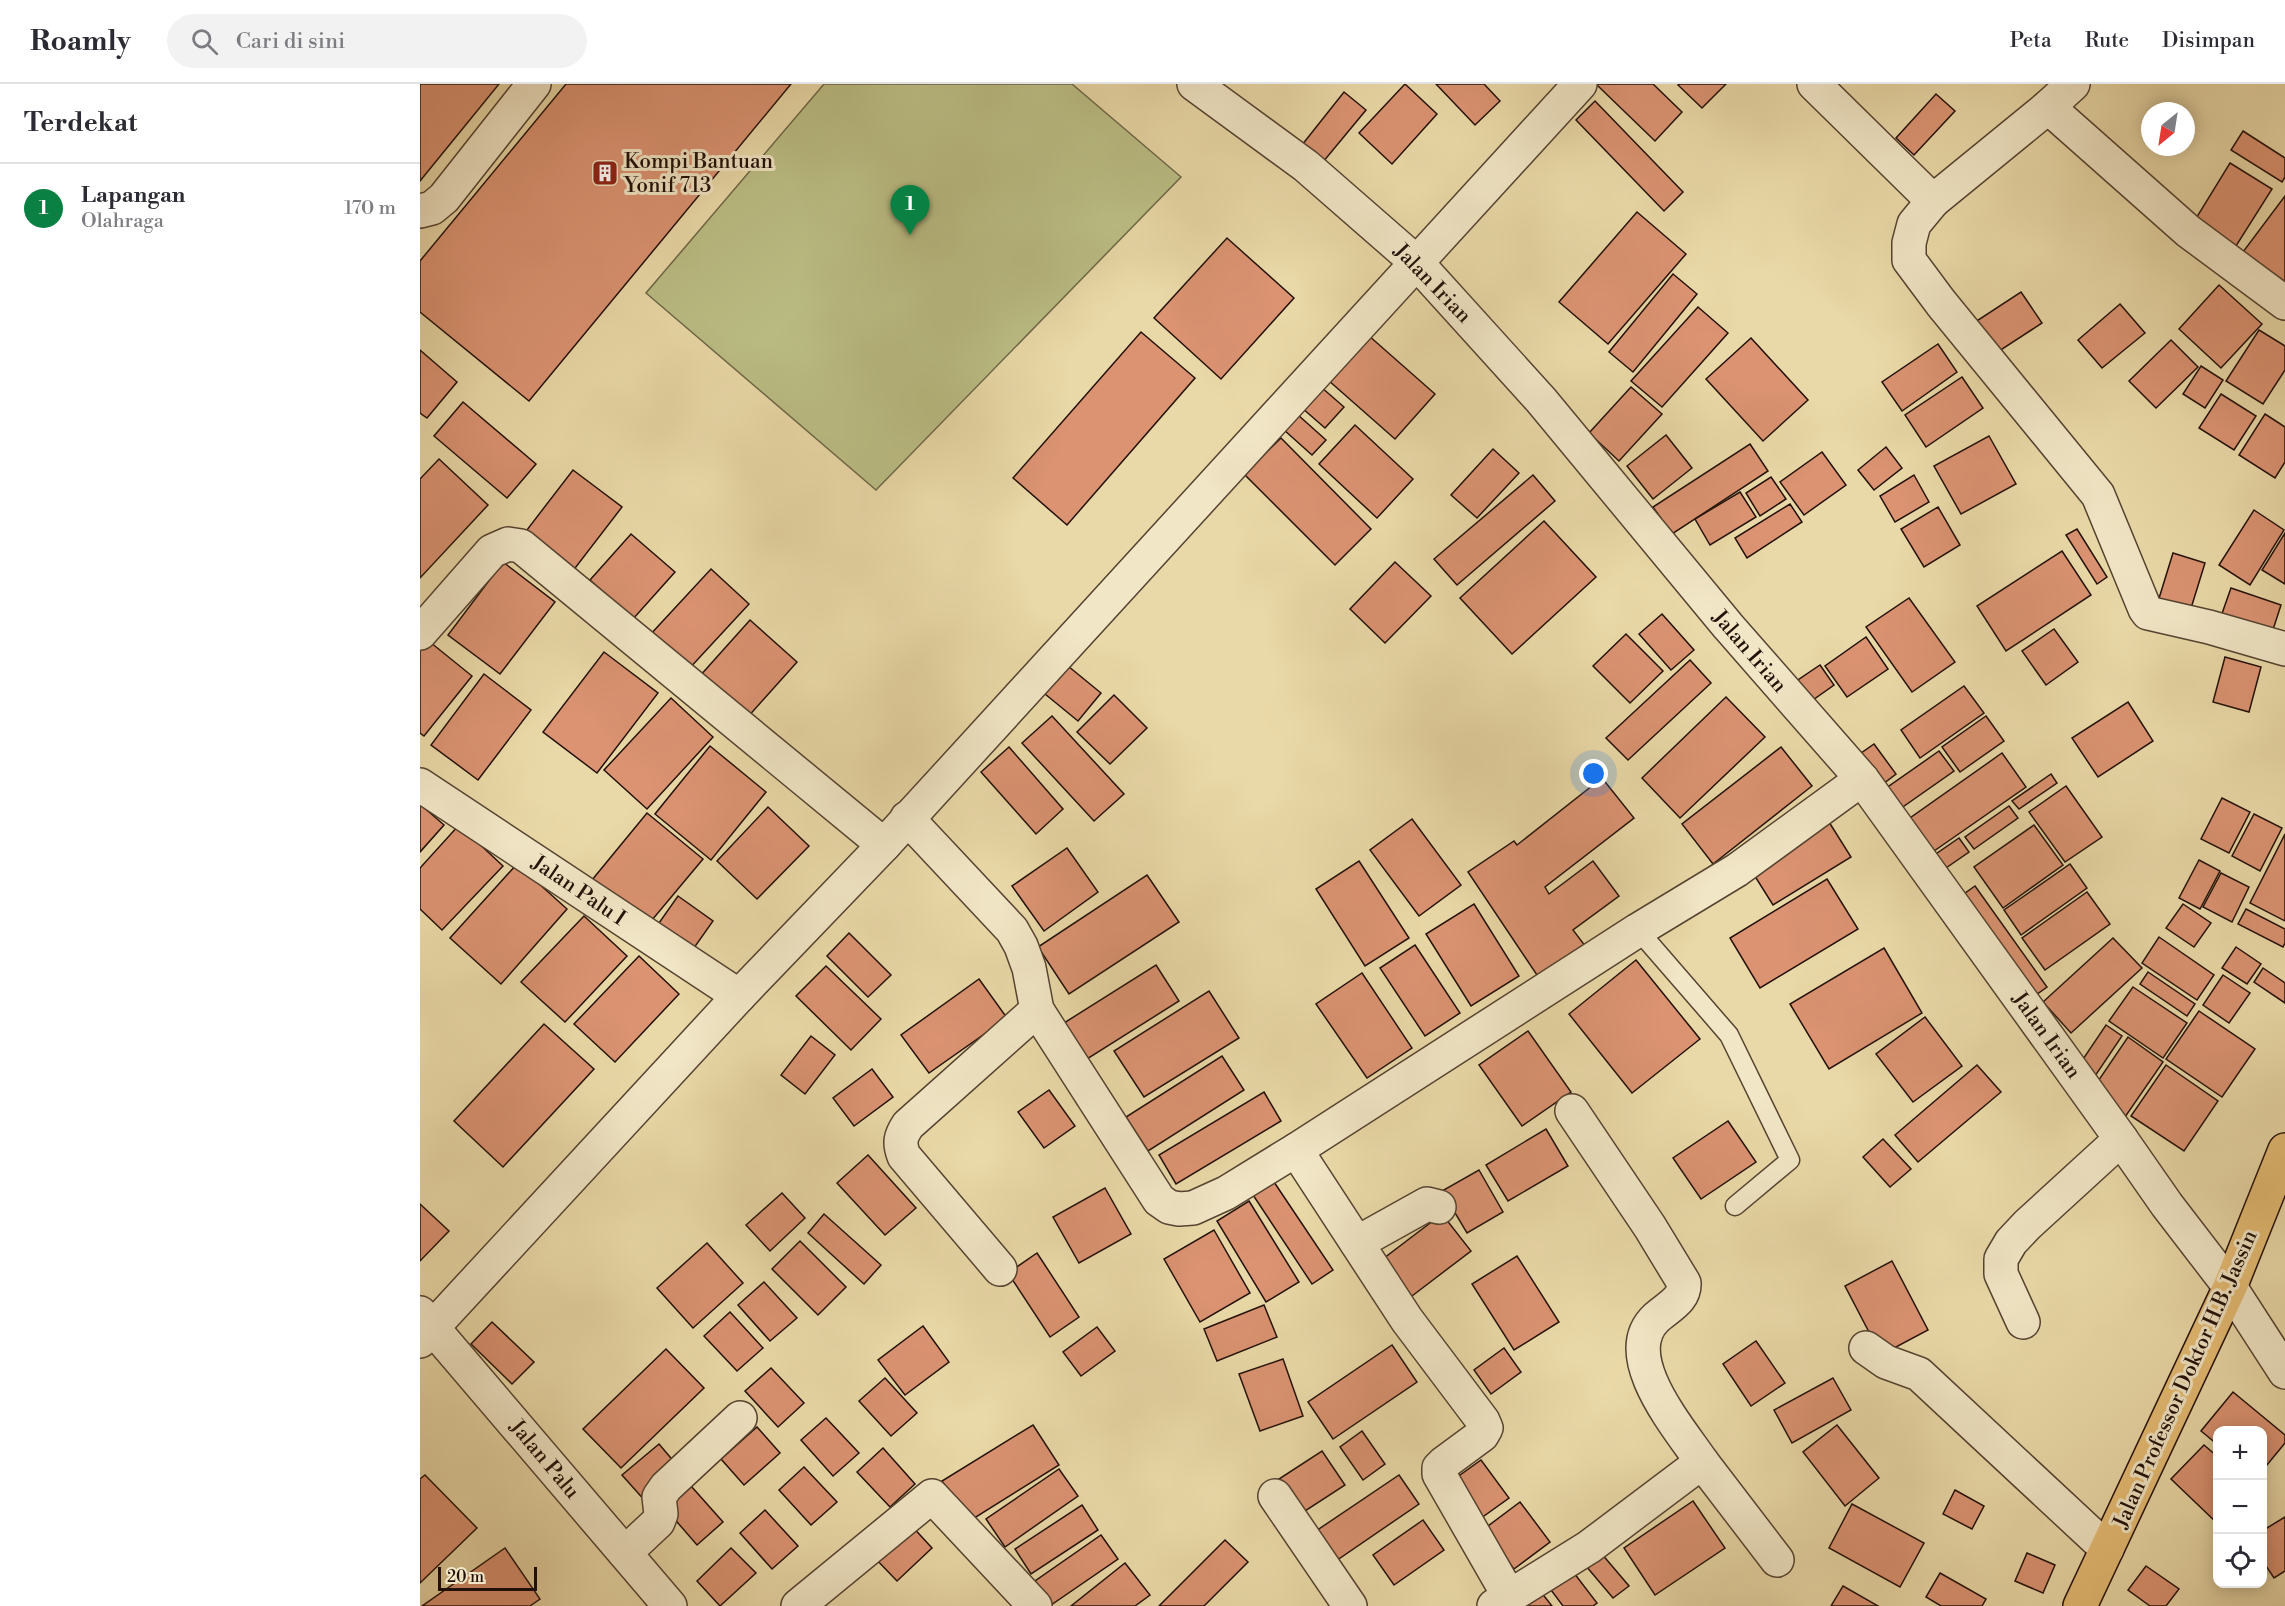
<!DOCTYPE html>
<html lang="id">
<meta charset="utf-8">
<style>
:root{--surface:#fff;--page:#f2f2f3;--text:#2b2b33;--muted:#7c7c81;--line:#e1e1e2;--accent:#0b8043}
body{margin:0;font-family:"Libre Bodoni",serif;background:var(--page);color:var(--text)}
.controls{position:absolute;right:18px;bottom:18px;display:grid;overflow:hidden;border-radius:12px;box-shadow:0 3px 15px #0003}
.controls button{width:54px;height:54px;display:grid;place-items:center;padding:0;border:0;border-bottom:2px solid var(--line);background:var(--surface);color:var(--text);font:30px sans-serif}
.compass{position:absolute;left:1721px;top:18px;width:54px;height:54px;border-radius:50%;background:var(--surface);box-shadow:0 3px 15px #0003;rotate:210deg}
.scale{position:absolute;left:18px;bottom:15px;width:99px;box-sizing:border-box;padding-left:6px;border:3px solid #231109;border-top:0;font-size:16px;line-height:21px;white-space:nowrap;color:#231109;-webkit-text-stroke:4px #f1e6c6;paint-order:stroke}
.you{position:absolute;left:1174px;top:690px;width:21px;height:21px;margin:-15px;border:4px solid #fff;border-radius:50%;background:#1a73e8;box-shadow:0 0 0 9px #1a73e833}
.badge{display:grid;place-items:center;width:39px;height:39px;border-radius:50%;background:var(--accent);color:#fff;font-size:20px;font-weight:700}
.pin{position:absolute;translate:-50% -50px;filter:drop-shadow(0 2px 3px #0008)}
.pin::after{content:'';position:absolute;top:32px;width:21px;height:18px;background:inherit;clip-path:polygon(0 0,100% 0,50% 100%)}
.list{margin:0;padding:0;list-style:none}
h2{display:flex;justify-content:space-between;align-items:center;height:78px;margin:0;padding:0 24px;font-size:26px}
h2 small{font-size:20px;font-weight:400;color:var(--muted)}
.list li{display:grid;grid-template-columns:39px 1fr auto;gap:18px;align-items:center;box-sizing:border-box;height:90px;padding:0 24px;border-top:2px solid var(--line)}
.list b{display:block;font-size:22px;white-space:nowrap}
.list p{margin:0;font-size:20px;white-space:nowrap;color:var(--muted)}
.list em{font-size:20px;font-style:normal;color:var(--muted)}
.icon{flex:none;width:33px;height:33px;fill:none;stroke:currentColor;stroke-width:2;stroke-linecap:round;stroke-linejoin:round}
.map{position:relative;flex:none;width:1865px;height:1522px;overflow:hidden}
header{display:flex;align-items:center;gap:36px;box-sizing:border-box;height:84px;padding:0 30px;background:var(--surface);border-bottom:2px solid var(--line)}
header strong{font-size:28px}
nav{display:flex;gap:33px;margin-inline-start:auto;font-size:21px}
.search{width:420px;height:54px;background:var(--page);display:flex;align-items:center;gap:15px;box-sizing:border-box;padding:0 21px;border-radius:33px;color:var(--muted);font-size:22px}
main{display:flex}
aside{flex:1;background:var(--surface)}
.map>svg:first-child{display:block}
.green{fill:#bbbe85;stroke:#6f6847;stroke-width:1.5}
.building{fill:#db9372;stroke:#231109;stroke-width:1.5}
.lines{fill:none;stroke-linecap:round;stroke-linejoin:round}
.service-casing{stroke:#554331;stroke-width:21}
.minor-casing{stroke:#554331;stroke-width:36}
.tertiary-casing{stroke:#554331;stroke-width:36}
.trunk-casing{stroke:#231109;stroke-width:36}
.service{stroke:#f1e6c6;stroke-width:18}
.minor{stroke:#f1e6c6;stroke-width:33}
.tertiary{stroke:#f1e6c6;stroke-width:33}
.trunk{stroke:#e5bc74;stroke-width:33}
.labels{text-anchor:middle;stroke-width:6;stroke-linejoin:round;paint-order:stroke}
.poi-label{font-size:21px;fill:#231109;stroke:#f1e6c6;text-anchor:start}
.street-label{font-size:21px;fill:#231109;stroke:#f1e6c6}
</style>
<header>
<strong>Roamly</strong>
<div class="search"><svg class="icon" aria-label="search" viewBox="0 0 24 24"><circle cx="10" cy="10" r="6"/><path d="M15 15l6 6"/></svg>Cari di sini</div>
<nav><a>Peta</a><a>Rute</a><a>Disimpan</a></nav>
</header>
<main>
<aside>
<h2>Terdekat<small></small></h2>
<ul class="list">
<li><span class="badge">1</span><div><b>Lapangan</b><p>Olahraga</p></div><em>170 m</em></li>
</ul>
</aside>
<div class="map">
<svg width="1865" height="1522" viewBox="0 0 1865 1522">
<rect width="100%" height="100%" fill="#ead9a8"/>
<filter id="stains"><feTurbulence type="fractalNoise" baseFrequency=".00333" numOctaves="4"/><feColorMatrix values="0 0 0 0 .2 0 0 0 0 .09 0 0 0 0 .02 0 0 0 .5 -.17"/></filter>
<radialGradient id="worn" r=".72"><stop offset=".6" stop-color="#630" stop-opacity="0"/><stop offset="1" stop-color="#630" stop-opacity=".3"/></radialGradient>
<polygon class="green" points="404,0 652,0 761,93 456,406 226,209"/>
<g class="building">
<polygon points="0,0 79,0 0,97"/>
<polygon points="146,0 371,0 109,317 0,228 0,177"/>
<polygon points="985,0 1017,30 972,80 939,49"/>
<polygon points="1016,0 1064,0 1080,17 1055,41"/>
<polygon points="1178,0 1233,0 1262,28 1235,57 1177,1"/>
<polygon points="1260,0 1306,0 1282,24 1258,1"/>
<polygon points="924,8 946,26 903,78 882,61"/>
<polygon points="1516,10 1535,27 1494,71 1476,54"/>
<polygon points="1175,17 1263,108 1244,127 1156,36"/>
<polygon points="1823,47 1865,74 1865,93 1862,98 1811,66"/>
<polygon points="1810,79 1852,105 1816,162 1775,136"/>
<polygon points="1865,112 1865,203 1817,176"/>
<polygon points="1217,128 1266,170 1188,260 1139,218"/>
<polygon points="807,154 874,214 801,295 734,234"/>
<polygon points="1253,190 1277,210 1213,288 1189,268"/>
<polygon points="1799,201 1842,240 1801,284 1759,245"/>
<polygon points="1601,208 1622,239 1570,273 1549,242"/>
<polygon points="1700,220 1725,249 1682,284 1658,256"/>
<polygon points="1278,223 1308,249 1242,323 1211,297"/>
<polygon points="1839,246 1865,262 1865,286 1843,320 1806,297"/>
<polygon points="721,248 775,294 647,441 593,394"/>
<polygon points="948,251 1015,310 975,355 908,296"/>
<polygon points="1331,254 1388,316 1343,357 1286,295"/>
<polygon points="1751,256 1778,283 1736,324 1709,297"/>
<polygon points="1518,260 1537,288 1482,327 1462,298"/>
<polygon points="0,266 37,298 7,334 0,329"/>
<polygon points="1781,282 1803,296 1785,324 1763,310"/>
<polygon points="1542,293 1563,324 1506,363 1485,331"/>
<polygon points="893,296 924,323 905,344 874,317"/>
<polygon points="1211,303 1242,330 1199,377 1169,349"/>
<polygon points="1801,310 1836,332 1814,366 1779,344"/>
<polygon points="43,318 116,380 87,414 14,352"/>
<polygon points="868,322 906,356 892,371 854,337"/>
<polygon points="1845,330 1865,343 1865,378 1855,394 1819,371"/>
<polygon points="935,341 993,395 957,434 899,380"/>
<polygon points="1246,351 1272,384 1233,415 1207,382"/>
<polygon points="1569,352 1596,400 1541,430 1514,382"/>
<polygon points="861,354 951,445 915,481 824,390"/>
<polygon points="1330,360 1348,387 1252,450 1233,423"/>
<polygon points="1466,363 1482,384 1454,406 1438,386"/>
<polygon points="1073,365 1099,389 1057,434 1031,411"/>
<polygon points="1402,368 1426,401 1384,431 1360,398"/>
<polygon points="19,375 68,421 0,494 0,395"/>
<polygon points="153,386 202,423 149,492 100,455"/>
<polygon points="1113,391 1135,417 1037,501 1014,475"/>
<polygon points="1494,391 1509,418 1475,438 1460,412"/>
<polygon points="1351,393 1366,415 1340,432 1326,409"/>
<polygon points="1320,408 1336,433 1290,461 1275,435"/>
<polygon points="1370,420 1382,438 1327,474 1315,454"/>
<polygon points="1518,423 1540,461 1504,483 1481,445"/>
<polygon points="1834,426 1864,446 1830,501 1799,481"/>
<polygon points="1124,437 1176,493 1092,570 1040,514"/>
<polygon points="1657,445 1687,493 1677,500 1646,451"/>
<polygon points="1865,449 1865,500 1842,486"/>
<polygon points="211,450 255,488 213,535 170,496"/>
<polygon points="1642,467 1671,511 1586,567 1557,522"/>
<polygon points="1753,469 1785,479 1768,534 1736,524"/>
<polygon points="83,478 135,518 80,590 28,551"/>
<polygon points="975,478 1011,512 965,559 930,525"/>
<polygon points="291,485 329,520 267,587 229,552"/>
<polygon points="1811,504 1861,521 1850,555 1799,538"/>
<polygon points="1489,514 1535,578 1492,608 1446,543"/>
<polygon points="1242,530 1274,566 1251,586 1219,550"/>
<polygon points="330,536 377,578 326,635 279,593"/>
<polygon points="1634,545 1658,578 1626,601 1602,567"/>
<polygon points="1206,550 1243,587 1210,619 1173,582"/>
<polygon points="1446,553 1468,585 1427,613 1405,582"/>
<polygon points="5,554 52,592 4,652 0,649 0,561"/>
<polygon points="184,568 238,609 177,689 123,648"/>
<polygon points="637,573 681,609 658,637 614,601"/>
<polygon points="1805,573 1841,583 1829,628 1793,618"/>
<polygon points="1270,576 1291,599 1208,676 1186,654"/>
<polygon points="1400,581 1414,601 1390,618 1375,598"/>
<polygon points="64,590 111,626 58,696 11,661"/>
<polygon points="1544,602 1564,629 1500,674 1481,646"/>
<polygon points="694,611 727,644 690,680 657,648"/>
<polygon points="1306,613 1345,653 1260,734 1222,694"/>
<polygon points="251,614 293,653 227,725 184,686"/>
<polygon points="1708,618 1733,657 1678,693 1652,654"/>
<polygon points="632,632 704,710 674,737 602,659"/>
<polygon points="1566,632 1584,657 1540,688 1522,663"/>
<polygon points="1454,660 1476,690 1459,703 1437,672"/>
<polygon points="290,662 346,708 291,776 235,730"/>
<polygon points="589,663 643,725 616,750 561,688"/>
<polygon points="1361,663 1392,702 1293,780 1262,740"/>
<polygon points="1519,667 1534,687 1477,727 1462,707"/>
<polygon points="1582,669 1606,703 1514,767 1490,734"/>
<polygon points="1631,690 1637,699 1599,725 1592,717"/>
<polygon points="1182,694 1214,734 1125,803 1129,810 1173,777 1199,812 1153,846 1166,863 1119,894 1048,788 1094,757 1097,761"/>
<polygon points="1646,702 1682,753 1645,778 1609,728"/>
<polygon points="1802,714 1830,728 1809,769 1781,755"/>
<polygon points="0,720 24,741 0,768"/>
<polygon points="1589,722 1598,734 1554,765 1545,753"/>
<polygon points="348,723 389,762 337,815 297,777"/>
<polygon points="227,729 283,775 227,842 172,796"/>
<polygon points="1834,730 1862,744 1840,787 1812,772"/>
<polygon points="992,735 1041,801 999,832 950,766"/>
<polygon points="1409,738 1431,773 1353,821 1331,786"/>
<polygon points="39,741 83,782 22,846 0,825 0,784"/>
<polygon points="1614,741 1643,781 1583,824 1554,783"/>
<polygon points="1865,750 1865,837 1830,819"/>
<polygon points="1539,754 1549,768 1523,786 1513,772"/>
<polygon points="647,764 678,808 624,847 592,802"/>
<polygon points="1779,776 1800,787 1780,825 1759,814"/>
<polygon points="939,777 989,854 945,882 896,805"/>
<polygon points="97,780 147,825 81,900 30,854"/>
<polygon points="1650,780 1667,804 1601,851 1584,826"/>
<polygon points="1801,789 1829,803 1812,838 1783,823"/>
<polygon points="727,791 759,838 649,910 618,863"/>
<polygon points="1407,795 1438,845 1340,904 1310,854"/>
<polygon points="1555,802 1627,903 1613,913 1541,812"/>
<polygon points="1667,808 1690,840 1625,886 1602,854"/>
<polygon points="258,812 293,837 269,871 234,846"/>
<polygon points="1054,820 1099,892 1051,922 1006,850"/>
<polygon points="1763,820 1791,839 1774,863 1746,844"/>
<polygon points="1826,825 1865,845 1865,859 1863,863 1818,840"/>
<polygon points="164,832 207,872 145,938 101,898"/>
<polygon points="429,849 471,891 448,913 407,872"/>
<polygon points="1739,853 1794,891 1777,916 1722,879"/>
<polygon points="1693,854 1722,884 1651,949 1623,918"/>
<polygon points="995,861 1040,929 1005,952 960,884"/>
<polygon points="1816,863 1841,880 1827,900 1802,884"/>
<polygon points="1464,864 1502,929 1409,985 1370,920"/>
<polygon points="219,872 259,910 195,978 154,940"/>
<polygon points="1216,876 1280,955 1212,1009 1149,930"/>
<polygon points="736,881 759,917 667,975 644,939"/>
<polygon points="406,882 461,935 431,966 376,912"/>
<polygon points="1843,884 1865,899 1865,919 1834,898"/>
<polygon points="1728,888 1775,920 1767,932 1720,900"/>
<polygon points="942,889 992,964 947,994 896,920"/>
<polygon points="1803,891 1830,909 1809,939 1783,921"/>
<polygon points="559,895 587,934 509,989 481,951"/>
<polygon points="1713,903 1767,939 1743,974 1689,937"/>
<polygon points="789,907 819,954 724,1013 694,967"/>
<polygon points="1779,927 1835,965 1802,1013 1746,975"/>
<polygon points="1505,933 1542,982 1493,1018 1456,970"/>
<polygon points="124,940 174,985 83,1083 34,1037"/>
<polygon points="1686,941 1702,952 1671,998 1655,987"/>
<polygon points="1108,947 1151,1008 1102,1042 1059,981"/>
<polygon points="391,952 415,971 385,1010 361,991"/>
<polygon points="1708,953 1743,978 1705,1033 1670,1009"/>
<polygon points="802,972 824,1006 728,1067 706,1033"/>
<polygon points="1557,981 1581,1008 1498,1078 1475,1051"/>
<polygon points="1746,981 1798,1017 1764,1067 1711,1032"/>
<polygon points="452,985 473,1013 434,1042 413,1014"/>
<polygon points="629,1006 655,1042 624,1064 598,1028"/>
<polygon points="844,1008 861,1037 756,1100 739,1071"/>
<polygon points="1308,1037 1336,1078 1281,1115 1253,1074"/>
<polygon points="1126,1045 1148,1082 1088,1117 1066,1081"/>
<polygon points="1463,1055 1491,1085 1470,1103 1443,1073"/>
<polygon points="448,1071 496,1124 465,1151 417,1099"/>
<polygon points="1059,1086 1083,1128 1047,1149 1022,1107"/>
<polygon points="854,1098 913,1186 892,1200 833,1111"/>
<polygon points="685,1104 711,1150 659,1179 633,1133"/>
<polygon points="362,1109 385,1134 350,1167 326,1141"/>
<polygon points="829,1117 879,1198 846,1218 797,1137"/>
<polygon points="0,1120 29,1147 0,1177"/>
<polygon points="404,1130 461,1181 444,1200 388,1149"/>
<polygon points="1022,1130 1051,1167 988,1215 959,1178"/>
<polygon points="794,1146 830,1209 780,1238 744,1175"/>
<polygon points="380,1157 426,1203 398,1231 352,1185"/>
<polygon points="287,1159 323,1199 273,1244 237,1204"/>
<polygon points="617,1169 659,1233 630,1253 588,1189"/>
<polygon points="1097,1172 1139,1238 1094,1266 1052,1200"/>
<polygon points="1472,1177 1508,1246 1461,1271 1425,1202"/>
<polygon points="344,1198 377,1234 350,1257 318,1221"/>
<polygon points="844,1221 857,1253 797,1277 784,1245"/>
<polygon points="310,1228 343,1264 317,1287 284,1252"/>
<polygon points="72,1238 114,1278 92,1300 51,1260"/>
<polygon points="503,1242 529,1278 485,1311 458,1276"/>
<polygon points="677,1243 695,1267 661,1292 643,1268"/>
<polygon points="1336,1257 1365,1299 1331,1322 1303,1280"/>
<polygon points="972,1261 997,1298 913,1355 888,1318"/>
<polygon points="1084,1264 1101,1288 1071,1310 1054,1286"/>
<polygon points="246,1265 284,1304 201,1384 163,1345"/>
<polygon points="863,1275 883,1332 840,1347 819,1290"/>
<polygon points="351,1284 384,1319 358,1343 325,1307"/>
<polygon points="465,1294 497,1329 471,1352 439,1317"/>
<polygon points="1413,1294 1431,1326 1372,1359 1354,1326"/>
<polygon points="1813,1308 1865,1351 1865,1359 1842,1387 1842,1346 1798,1346 1798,1361 1781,1347"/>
<polygon points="406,1334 439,1369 413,1392 381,1356"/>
<polygon points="613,1341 639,1381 548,1438 522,1397"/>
<polygon points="1417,1341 1459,1394 1425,1422 1383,1368"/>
<polygon points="337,1343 360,1369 324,1401 301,1375"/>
<polygon points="942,1347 965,1380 943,1396 920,1363"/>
<polygon points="239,1360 261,1386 226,1418 202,1391"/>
<polygon points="1784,1361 1798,1373 1798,1440 1751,1395"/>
<polygon points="463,1364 495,1400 470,1423 437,1388"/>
<polygon points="902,1367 925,1401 882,1429 859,1395"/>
<polygon points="1061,1376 1089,1414 1057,1437 1029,1399"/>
<polygon points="384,1383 417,1418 391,1441 359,1406"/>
<polygon points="639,1385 658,1412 585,1463 566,1435"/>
<polygon points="5,1391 57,1444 0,1499 0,1395"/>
<polygon points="979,1391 999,1420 910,1481 890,1451"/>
<polygon points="271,1402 303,1438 277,1461 245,1424"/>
<polygon points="1535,1406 1564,1422 1552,1445 1523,1430"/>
<polygon points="1273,1417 1305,1464 1235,1511 1204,1464"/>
<polygon points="1100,1418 1130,1458 1094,1485 1064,1445"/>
<polygon points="1432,1420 1504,1459 1480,1503 1409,1464"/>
<polygon points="662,1421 678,1446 611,1490 595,1465"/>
<polygon points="345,1426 378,1462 352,1485 320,1449"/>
<polygon points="1865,1433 1865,1487 1854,1494 1842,1476 1842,1447"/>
<polygon points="1003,1436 1024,1466 974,1501 953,1471"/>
<polygon points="489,1439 512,1464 477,1497 453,1472"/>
<polygon points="681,1451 698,1475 631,1521 615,1497"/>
<polygon points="805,1456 828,1478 784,1522 739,1522"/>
<polygon points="85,1464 120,1515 110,1522 2,1522"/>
<polygon points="311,1464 336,1489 300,1522 277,1497"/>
<polygon points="1181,1469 1209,1502 1193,1514 1166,1482"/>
<polygon points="1607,1469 1635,1481 1623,1509 1595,1497"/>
<polygon points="705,1479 730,1511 715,1522 651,1522"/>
<polygon points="1726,1482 1759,1505 1746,1522 1730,1522 1708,1506"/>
<polygon points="1154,1489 1177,1519 1173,1522 1143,1522 1131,1506"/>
<polygon points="1520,1489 1566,1515 1562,1522 1521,1522 1506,1513"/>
<polygon points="1423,1502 1458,1522 1411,1522"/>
<polygon points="1117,1503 1132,1522 1091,1522"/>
</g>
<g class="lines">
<defs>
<polyline id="service" points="1218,846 1309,951 1370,1076 1315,1122"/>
<g id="minor">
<polyline points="1394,0 1513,117 1628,23 1653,0"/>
<polyline points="1628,23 1768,147 1865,219"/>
<polyline points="1513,117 1494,140 1489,159 1489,176 1521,219 1678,411 1725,525 1728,529 1789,543 1865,565"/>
<polyline points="0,127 12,124 24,114 114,0"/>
<polyline points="0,549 72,467 88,460 101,462 464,761"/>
<polyline points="0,701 319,912"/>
<polyline points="487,734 592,846 601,862 609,884 617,926 739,1116 749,1123 759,1125 773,1124 806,1109 876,1066 1218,846 1317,786 1442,695"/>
<path d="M1152,1027l78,116 34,56c1,17 -16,24 -28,35 -40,38 24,111 46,144"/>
<polyline points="876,1066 987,1236 1063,1337 1066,1344 1062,1351 1024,1379 1019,1384 1019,1390 1089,1512"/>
<polyline points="937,1159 1007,1120 1019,1123"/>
<path d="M580,1185l-96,-113c-5,-13 -4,-19 4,-31l129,-115"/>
<polyline points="0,1229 250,1522"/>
<polyline points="1603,1238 1581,1190 1581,1175 1591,1158 1607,1141 1701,1055"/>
<polyline points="0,1257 319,912 464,761 1160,0"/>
<polyline points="1446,1264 1466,1278 1499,1290 1687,1465"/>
<polyline points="855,1412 930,1522"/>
<polyline points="205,1469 238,1438 241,1430 239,1413 246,1403 320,1334"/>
<polyline points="378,1522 512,1412 615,1522"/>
<polyline points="1074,1522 1169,1463 1282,1378 1357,1476"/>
</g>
<polyline id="tertiary" points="774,0 886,82 996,178 1121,316 1308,542 1442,695 1701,1055 1747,1121 1810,1203 1865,1288"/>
<polyline id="trunk" points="1660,1522 1810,1203 1865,1066"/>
</defs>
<use href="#service" class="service-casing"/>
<use href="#minor" class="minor-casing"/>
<use href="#tertiary" class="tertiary-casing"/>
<use href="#trunk" class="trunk-casing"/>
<use href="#service" class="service"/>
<use href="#minor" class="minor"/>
<use href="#tertiary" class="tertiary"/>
<use href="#trunk" class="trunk"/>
</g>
<defs>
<symbol id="building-square" viewBox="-11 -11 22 22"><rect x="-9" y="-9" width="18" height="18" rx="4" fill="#8f2418" stroke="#f1e6c6"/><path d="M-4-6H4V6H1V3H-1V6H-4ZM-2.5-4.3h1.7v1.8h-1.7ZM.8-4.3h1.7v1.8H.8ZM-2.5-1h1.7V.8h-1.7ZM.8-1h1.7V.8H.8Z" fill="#fff"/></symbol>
</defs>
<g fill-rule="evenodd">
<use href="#building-square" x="170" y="74" width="30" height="30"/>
</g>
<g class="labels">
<g class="poi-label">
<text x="204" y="84">Kompi Bantuan<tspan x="204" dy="24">Yonif 713</tspan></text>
</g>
<g class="street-label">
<text transform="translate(1013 199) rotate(46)" y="7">Jalan Irian</text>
<text transform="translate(1330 567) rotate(49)" y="7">Jalan Irian</text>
<text transform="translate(159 806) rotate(34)" y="7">Jalan Palu I</text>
<text transform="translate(1627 951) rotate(54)" y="7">Jalan Irian</text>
<text transform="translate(1765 1295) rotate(-66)" y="7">Jalan Professor Doktor H.B. Jassin</text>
<text transform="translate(125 1375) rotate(50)" y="7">Jalan Palu</text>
</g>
</g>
<rect width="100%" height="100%" filter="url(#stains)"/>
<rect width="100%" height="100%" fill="url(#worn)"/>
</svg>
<div class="controls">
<button>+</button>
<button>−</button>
<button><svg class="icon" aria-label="locate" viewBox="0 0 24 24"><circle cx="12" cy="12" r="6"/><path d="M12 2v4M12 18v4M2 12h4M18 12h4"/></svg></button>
</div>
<svg class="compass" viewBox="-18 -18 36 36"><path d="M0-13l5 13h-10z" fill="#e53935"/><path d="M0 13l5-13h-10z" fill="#7c7c81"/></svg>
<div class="scale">20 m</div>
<div class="you"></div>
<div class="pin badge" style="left:490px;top:151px">1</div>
</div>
</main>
